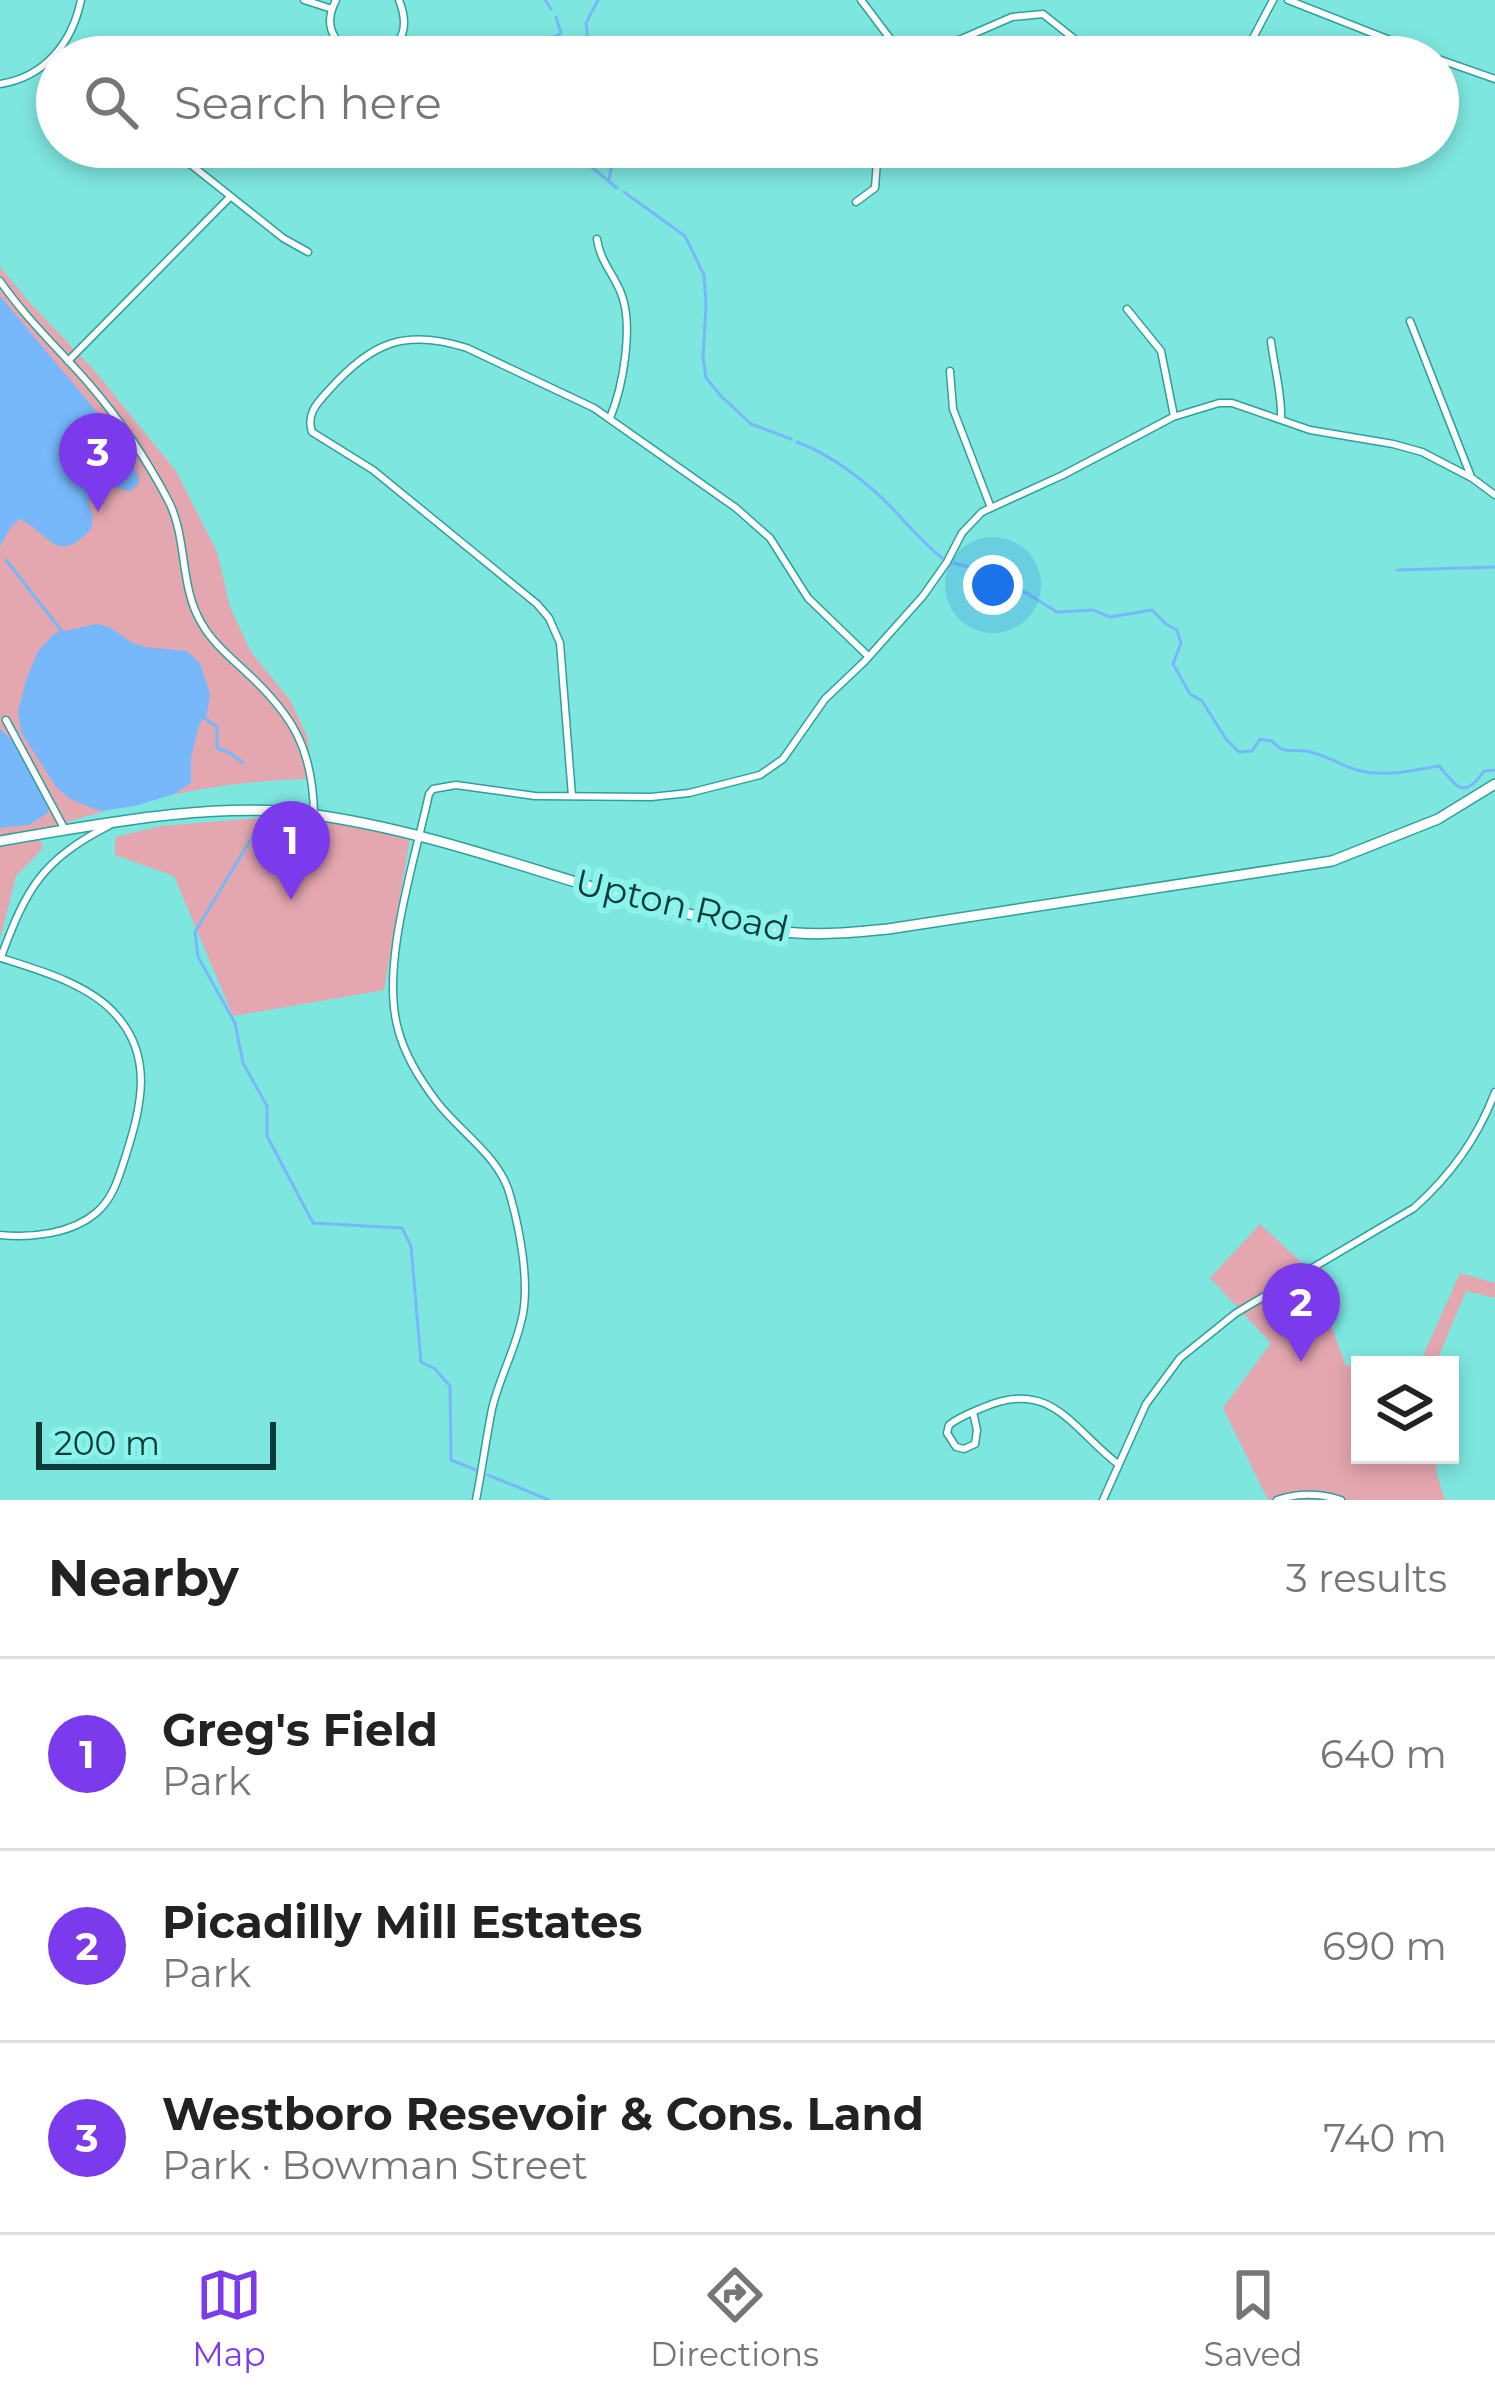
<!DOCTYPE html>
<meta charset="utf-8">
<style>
:root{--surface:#fff;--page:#f2f2f2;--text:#222;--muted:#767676;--line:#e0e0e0;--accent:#7c3aed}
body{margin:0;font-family:Montserrat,sans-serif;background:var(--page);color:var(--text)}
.controls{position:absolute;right:36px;bottom:36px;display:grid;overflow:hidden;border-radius:0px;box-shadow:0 6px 18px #0003}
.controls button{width:108px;height:108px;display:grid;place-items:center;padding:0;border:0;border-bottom:3px solid var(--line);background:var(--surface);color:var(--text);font:60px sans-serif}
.scale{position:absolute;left:36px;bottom:30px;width:240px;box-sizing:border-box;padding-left:12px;border:6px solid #0c3b39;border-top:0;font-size:33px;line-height:42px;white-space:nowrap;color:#0c3b39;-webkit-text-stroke:9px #8af4ec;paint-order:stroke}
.you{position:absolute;left:993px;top:585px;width:42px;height:42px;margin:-30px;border:9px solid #fff;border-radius:50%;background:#1a73e8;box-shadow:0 0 0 18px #1a73e833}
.badge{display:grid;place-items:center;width:78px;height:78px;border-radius:50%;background:var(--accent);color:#fff;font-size:39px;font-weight:700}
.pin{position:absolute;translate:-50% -99px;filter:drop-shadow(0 3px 6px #0008)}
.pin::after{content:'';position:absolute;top:63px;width:42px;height:36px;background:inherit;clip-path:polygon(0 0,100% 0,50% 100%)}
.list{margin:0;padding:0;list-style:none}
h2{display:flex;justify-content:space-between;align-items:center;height:156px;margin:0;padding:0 48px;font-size:51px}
h2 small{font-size:39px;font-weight:400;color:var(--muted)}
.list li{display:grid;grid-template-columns:78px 1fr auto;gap:36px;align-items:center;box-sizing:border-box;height:192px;padding:0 48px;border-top:3px solid var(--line)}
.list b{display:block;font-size:45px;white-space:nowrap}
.list p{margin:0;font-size:39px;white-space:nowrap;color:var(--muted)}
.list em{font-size:39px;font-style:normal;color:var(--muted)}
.icon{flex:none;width:66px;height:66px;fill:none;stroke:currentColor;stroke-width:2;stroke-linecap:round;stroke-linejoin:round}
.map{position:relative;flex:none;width:1495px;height:1500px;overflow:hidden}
.search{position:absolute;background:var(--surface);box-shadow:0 6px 18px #0003;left:36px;right:36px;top:36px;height:132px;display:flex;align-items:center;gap:30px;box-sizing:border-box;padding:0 42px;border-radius:66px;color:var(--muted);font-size:45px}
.sheet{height:732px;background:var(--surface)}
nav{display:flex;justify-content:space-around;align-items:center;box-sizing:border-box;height:168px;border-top:3px solid var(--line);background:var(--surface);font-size:33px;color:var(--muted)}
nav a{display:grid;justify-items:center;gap:6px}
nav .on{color:var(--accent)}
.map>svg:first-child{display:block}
.green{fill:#e4a6af}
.water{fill:#77b8fa}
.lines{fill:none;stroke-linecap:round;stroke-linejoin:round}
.stream{stroke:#77b8fa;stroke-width:3}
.minor-casing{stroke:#2ea09a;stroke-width:9}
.secondary-casing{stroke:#2ea09a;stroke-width:12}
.minor{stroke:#fff;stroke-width:6}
.secondary{stroke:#fff;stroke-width:9}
.labels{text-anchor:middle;stroke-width:12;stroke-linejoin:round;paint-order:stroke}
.street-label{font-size:36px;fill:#0c3b39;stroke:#8af4ec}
</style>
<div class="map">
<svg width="1495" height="1500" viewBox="0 0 1495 1500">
<rect width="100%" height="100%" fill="#7de6df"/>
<g class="green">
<path d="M0,267l30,36 63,66 83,102 41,81 13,55 21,45 39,48 18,38 3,41c-95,1 -188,24 -278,54l5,1 5,14 -27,28 -16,63z"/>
<polygon points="273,817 330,823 410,838 384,990 233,1016 174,876 115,855 115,837 161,826"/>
<polygon points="1260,1224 1301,1262 1326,1312 1346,1366 1422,1358 1460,1273 1495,1283 1495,1298 1466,1291 1435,1365 1360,1365 1360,1455 1435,1455 1437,1475 1445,1500 1270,1500 1267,1498 1223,1408 1271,1343 1210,1278"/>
</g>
<g class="water">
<path d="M0,296l112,134 27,47 -1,8 -8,6 -26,-6 -16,18 5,14 -2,12c-34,37 -40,6 -71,-10l-9,8 -11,19z"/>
<polygon points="97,624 109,627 131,642 144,647 187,651 200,663 210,694 207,714 199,725 191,758 191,783 174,794 135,806 101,811 87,806 70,799 56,787 21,732 18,712 26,680 38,651 55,633"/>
<path d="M0,729c21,18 49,56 48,84l-19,12 -29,3z"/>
</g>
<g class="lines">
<g class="stream">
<polyline points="545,0 551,9"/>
<polyline points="549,57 554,37 561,33 556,17"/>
<polyline points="590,57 586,23 598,0"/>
<polyline points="575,147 577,155 617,188"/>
<polyline points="596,147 612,163 609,180"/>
<polyline points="624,192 685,236 704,275 706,305 703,358 706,378 721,396 751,424 791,439"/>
<path d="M797,442c35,13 70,40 96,67 18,19 28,32 49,49"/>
<polyline points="6,560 64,634"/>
<path d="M954,563l22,6 44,20 37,23 36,-2 17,7 42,-7 14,14 11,6 4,13 -8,21 17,30 12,7 24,38 13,13 13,-1 8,-12 12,2c12,14 18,8 34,10 19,3 36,16 55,20 26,6 52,-1 78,-5 18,20 24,35 45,5l11,-1"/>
<polyline points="1397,570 1495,567"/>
<polyline points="203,717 217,727 217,748 230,753 243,763"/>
<polyline points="260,824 195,932 198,957 235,1023 243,1063 267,1106 267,1136 313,1223 402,1228 411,1246 421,1362 435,1369 450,1386 451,1460 476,1470"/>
<polyline points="488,1475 549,1500"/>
</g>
<defs>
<g id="minor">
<polyline points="304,0 332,9"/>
<path d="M336,0c-34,65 94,79 63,0"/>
<polyline points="861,0 904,57"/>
<polyline points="1288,0 1433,57"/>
<polyline points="920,57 1012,17 1043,14 1097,57"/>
<polyline points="1243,57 1273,0"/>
<polyline points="1438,59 1495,79"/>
<path d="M0,84c45,-7 72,-41 81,-84"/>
<polyline points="175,152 283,238 308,252"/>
<polyline points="856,202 875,188 878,147"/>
<path d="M597,239c3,22 16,34 24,54 13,32 2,94 -11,125"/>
<path d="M0,281c26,38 60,69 90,104 30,35 57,75 78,115 20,38 11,87 34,124 11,19 27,32 43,47 48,44 68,78 69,144"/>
<polyline points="1127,309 1161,351 1174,416"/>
<polyline points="1410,321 1470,474"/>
<path d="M1271,341c3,26 11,52 10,77"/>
<polyline points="68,361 230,197"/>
<polyline points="950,371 953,409 991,508"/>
<polyline points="6,720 64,828"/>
<path d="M572,796l-12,-153 -11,-25 -12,-14 -164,-134 -61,-38c-6,-18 5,-29 17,-42 42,-47 75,-62 138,-42l127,60 142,100 34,30 38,60 59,57"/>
<path d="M1,957c26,-70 41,-97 109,-132"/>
<path d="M0,1235c32,3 72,-1 97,-23 17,-15 22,-36 29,-57 15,-48 28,-98 -10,-140 -27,-31 -77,-45 -115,-57"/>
<path d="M973,1412l4,18 -2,14 -11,5 -8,-2 -9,-14 2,-8c10,-8 21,-12 33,-17 69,-31 90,21 136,56"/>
<path d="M476,1500c6,-30 10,-61 16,-91 7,-30 22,-57 29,-87 10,-35 -1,-92 -11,-127 -10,-38 -50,-63 -73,-93 -17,-22 -32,-46 -39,-73 -18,-64 17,-169 31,-235l4,-5 23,-4 79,11 116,1 38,-4 71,-18 23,-16 42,-60 40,-38 58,-65 24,-34 15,-29 20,-21 81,-37 110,-58 46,-14h13l78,27 83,14 29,8 50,26 23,17"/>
<path d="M1103,1500l43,-96 34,-46 56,-45 178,-105c37,-33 64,-70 81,-116"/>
<path d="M1277,1500c21,-7 42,-7 64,0"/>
</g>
<path id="secondary" d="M0,841c96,-16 213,-40 309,-27 112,15 218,55 327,86 52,14 107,30 161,33 30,2 61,-1 91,-4l444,-68 106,-42 57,-35"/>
</defs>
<use href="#minor" class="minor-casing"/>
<use href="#secondary" class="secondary-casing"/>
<use href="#minor" class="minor"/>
<use href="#secondary" class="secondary"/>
</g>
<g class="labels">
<g class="street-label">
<text transform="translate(682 905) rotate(13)" y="13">Upton Road</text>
</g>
</g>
</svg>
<div class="controls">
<button><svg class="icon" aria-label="layers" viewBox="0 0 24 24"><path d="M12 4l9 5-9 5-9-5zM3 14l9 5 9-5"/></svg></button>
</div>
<div class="scale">200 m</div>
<div class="you"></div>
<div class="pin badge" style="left:291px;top:900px">1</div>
<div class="pin badge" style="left:1301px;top:1362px">2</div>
<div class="pin badge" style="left:98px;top:512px">3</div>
<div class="search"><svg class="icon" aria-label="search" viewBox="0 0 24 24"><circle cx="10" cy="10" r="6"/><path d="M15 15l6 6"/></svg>Search here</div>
</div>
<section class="sheet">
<h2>Nearby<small>3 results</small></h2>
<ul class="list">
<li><span class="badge">1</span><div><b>Greg's Field</b><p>Park</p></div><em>640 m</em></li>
<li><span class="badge">2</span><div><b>Picadilly Mill Estates</b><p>Park</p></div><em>690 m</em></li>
<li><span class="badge">3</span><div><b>Westboro Resevoir &amp; Cons. Land</b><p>Park · Bowman Street</p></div><em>740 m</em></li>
</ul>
</section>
<nav>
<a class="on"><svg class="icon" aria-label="map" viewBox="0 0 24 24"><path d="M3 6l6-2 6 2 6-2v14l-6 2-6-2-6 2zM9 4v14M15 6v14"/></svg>Map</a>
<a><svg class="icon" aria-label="directions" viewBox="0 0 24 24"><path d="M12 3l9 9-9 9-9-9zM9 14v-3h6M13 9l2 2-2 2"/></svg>Directions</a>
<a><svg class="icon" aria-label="saved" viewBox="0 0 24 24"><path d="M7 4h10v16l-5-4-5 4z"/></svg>Saved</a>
</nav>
